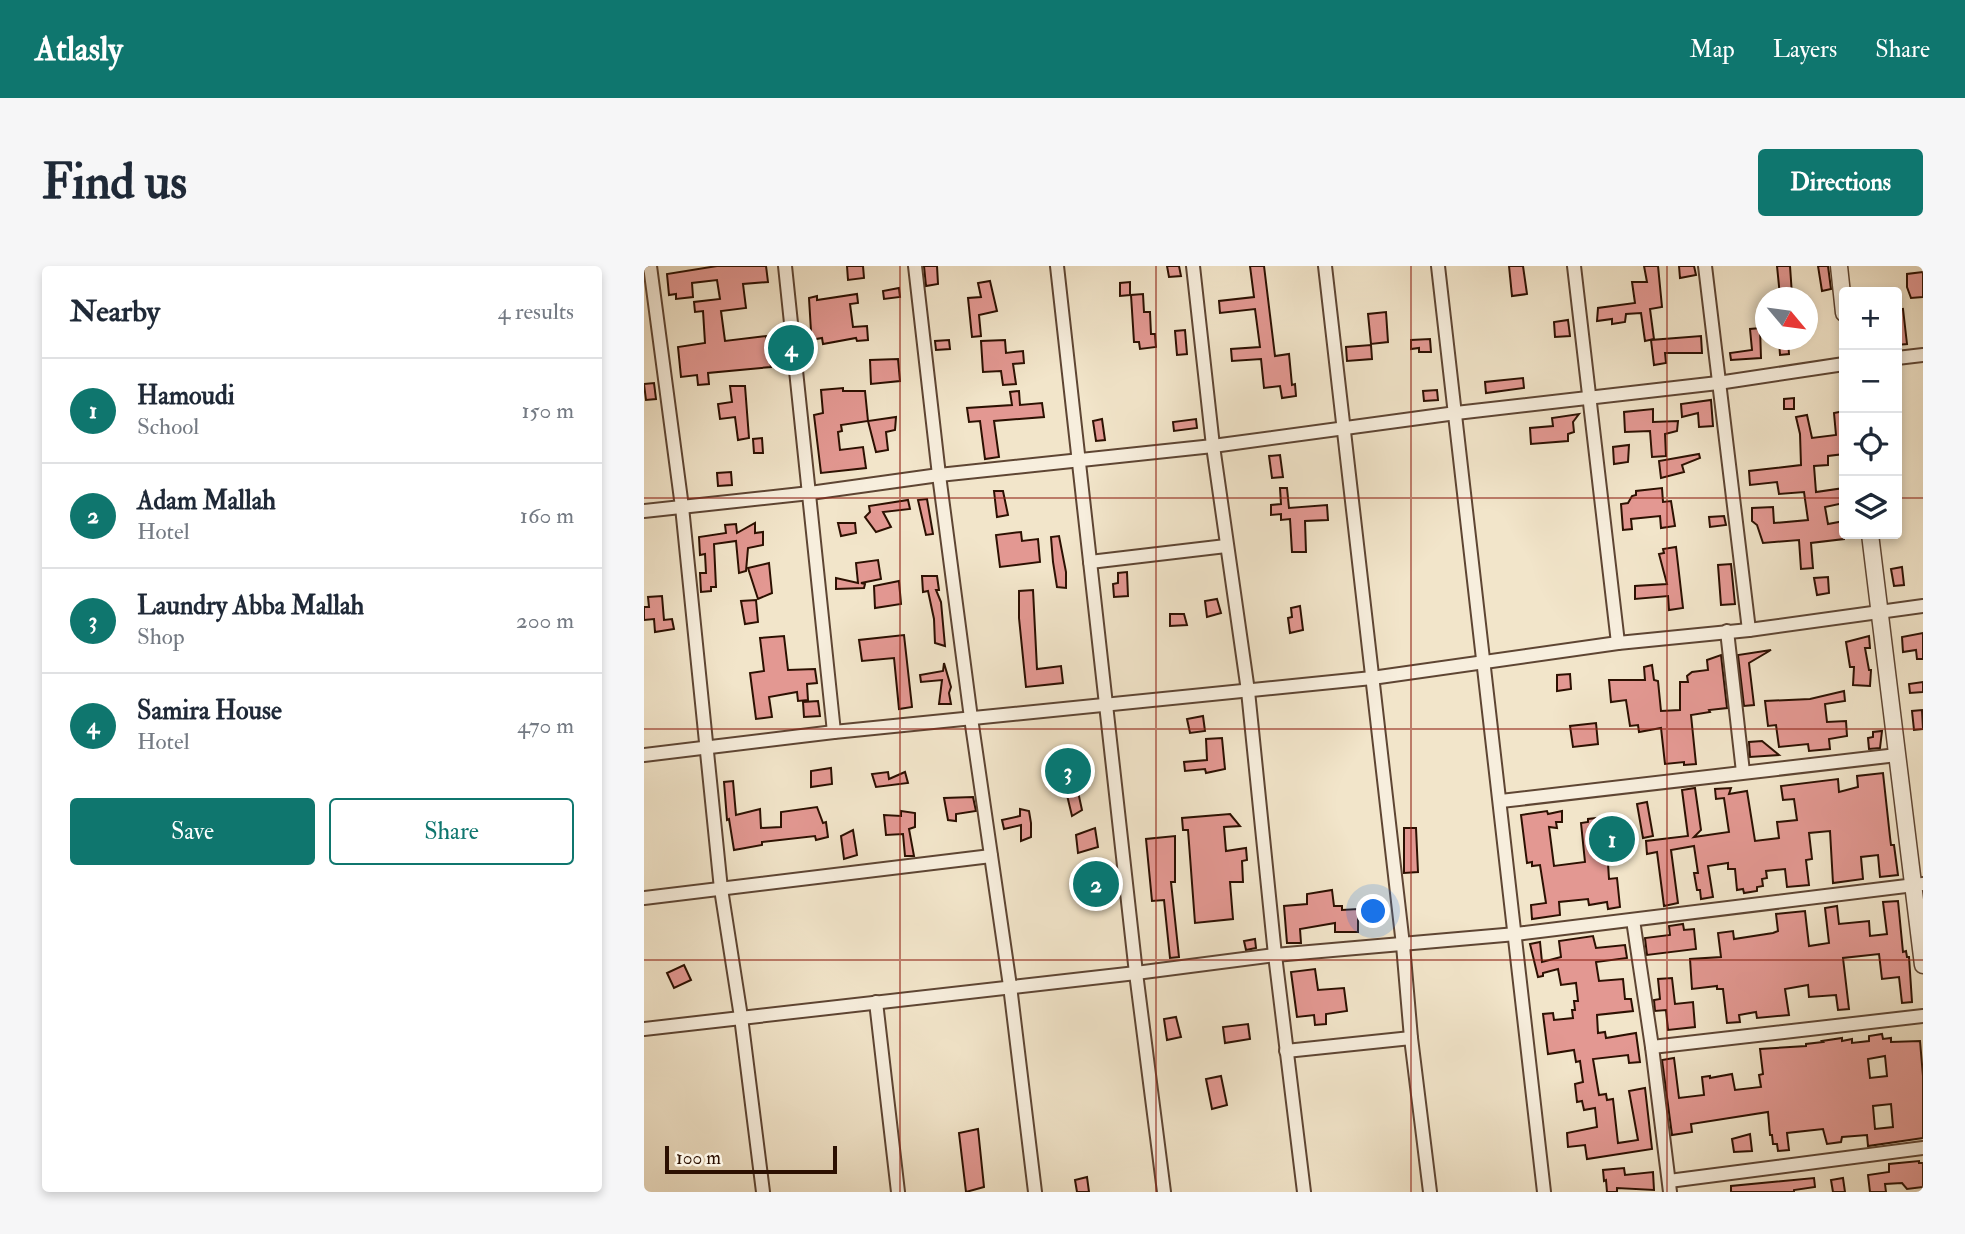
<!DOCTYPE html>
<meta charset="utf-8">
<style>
:root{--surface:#fff;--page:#f6f6f7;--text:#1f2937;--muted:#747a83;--line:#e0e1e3;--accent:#0f766e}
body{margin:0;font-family:"IM FELL Double Pica",serif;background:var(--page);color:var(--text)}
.controls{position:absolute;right:21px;top:21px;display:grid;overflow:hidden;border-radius:7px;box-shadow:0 4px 10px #0003}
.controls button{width:63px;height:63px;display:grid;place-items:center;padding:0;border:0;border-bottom:2px solid var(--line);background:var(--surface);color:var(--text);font:35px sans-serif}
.compass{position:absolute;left:1111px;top:21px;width:63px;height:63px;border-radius:50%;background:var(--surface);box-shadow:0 4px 10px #0003;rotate:119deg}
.scale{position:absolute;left:21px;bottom:18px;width:172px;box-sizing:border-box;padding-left:7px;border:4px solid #2c1001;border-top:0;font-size:19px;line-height:24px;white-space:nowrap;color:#2c1001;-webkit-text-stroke:5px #f7eedd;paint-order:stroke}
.you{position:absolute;left:730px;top:646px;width:24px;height:24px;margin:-18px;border:5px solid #fff;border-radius:50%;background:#1a73e8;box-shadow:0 0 0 10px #1a73e833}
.badge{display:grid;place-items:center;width:46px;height:46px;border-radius:50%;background:var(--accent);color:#fff;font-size:23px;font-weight:700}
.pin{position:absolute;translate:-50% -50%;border:4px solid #fff;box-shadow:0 2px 7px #0006}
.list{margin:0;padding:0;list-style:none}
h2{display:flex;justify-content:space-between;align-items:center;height:91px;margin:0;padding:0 28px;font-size:30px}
h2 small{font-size:23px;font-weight:400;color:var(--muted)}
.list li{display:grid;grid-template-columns:46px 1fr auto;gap:21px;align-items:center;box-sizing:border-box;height:105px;padding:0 28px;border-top:2px solid var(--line)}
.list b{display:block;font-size:26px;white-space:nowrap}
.list p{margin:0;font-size:23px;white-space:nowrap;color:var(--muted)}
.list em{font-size:23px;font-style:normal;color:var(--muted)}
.actions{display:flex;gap:14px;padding:21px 28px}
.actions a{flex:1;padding:16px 0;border:2px solid var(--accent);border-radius:7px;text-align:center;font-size:24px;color:var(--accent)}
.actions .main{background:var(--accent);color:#fff}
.icon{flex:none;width:38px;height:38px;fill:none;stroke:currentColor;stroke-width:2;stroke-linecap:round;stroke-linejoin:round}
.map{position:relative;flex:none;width:1279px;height:926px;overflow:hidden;border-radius:7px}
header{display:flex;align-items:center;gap:42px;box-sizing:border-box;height:98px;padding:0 35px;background:var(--accent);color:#fff}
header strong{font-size:33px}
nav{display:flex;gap:38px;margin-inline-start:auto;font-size:24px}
.intro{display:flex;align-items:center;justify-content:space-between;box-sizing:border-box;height:168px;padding:0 42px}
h1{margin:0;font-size:49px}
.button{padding:18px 32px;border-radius:7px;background:var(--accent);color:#fff;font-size:24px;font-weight:700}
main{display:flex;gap:42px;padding:0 42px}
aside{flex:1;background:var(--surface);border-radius:7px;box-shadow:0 4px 10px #0003}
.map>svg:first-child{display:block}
.building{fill:#e39892;stroke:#2c1001;stroke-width:2;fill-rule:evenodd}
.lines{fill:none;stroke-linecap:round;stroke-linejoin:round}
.minor-casing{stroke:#5e4533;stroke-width:16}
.tertiary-casing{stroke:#5e4533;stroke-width:19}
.minor{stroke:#f7eedd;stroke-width:12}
.tertiary{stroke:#f7eedd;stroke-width:16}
.grid{fill:none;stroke:#8f2418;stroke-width:2;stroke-opacity:0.55}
</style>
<header>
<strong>Atlasly</strong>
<nav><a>Map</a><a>Layers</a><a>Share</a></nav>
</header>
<div class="intro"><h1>Find us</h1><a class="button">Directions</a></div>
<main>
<aside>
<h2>Nearby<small>4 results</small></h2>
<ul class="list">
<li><span class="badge">1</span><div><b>Hamoudi</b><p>School</p></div><em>150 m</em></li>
<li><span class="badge">2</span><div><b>Adam Mallah</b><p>Hotel</p></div><em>160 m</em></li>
<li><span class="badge">3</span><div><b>Laundry Abba Mallah</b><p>Shop</p></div><em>200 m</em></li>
<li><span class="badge">4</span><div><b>Samira House</b><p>Hotel</p></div><em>470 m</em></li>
</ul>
<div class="actions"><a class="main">Save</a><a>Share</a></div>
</aside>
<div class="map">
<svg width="1279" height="926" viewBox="0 0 1279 926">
<rect width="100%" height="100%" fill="#f2e5ca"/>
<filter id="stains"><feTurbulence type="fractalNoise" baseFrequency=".00286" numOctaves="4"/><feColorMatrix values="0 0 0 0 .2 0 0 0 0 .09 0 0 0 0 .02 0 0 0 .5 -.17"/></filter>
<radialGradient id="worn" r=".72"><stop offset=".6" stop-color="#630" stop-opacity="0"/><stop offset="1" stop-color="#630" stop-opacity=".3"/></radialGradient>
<g class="building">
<polygon points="73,0 122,0 124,16 99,18 102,42 77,45 81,75 122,70 127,101 64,107 65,118 54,119 53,109 37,111 34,81 61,77 59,45 51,46 50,36 76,33 73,14 48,17 49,31 32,33 32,28 25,29 23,8"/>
<polygon points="203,0 219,0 220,12 204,14"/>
<polygon points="280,0 293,0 294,18 282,20"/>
<polygon points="523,0 535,0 537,10 525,11"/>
<polygon points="606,0 620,0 631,90 645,88 648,119 651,118 652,130 638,132 636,120 620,122 617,93 588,95 587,83 616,81 611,43 576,47 575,35 610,31"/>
<polygon points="865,0 879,0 883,28 868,30"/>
<polygon points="1000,0 1014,0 1018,41 1006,43 1010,73 1001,75 997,47 982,48 981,56 968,58 968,53 953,55 954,42 991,37 988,16 1003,16"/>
<polygon points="1035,0 1050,0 1052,9 1036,12"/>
<polygon points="1133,0 1146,0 1148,29 1136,30"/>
<polygon points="1174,0 1184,0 1187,23 1178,25"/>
<polygon points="1279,6 1279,31 1267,32 1263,21 1263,8"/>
<polygon points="346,15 353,45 335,49 337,70 328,71 324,32 337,31 334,17"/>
<polygon points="486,16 486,29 476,30 476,17"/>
<polygon points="255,22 256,31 240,33 239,25"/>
<polygon points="213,28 214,37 206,38 209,61 223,60 224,74 213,75 212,72 179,78 178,72 161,75 159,66 167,65 165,32 173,30 173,34"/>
<polygon points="499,28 500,46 506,46 507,68 511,68 512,81 496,83 495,76 490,76 487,29"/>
<polygon points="1259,43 1263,78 1253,79 1253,44"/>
<polygon points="742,46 744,76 727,78 724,48"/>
<polygon points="924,54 926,70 911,71 910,56"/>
<polygon points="1116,62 1117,92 1087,94 1086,87 1108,84 1106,63"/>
<polygon points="541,64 543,88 533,89 531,65"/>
<polygon points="1057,70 1058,87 1021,87 1022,97 1010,99 1007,74"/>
<polygon points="786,73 787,86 775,86 775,82 767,83 767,74"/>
<polygon points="305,74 306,83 292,84 291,75"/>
<polygon points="361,74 362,87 379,85 380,97 369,98 372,118 359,119 357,105 339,106 337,75"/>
<polygon points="1135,74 1144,74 1145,88 1136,89"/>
<polygon points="727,79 728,93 703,95 702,81"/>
<polygon points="254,93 256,115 227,118 226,94"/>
<polygon points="879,112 880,122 842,127 841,116"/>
<polygon points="10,117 12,133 2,134 0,118"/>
<polygon points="86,120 101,120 105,172 94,174 91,151 76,153 74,138 88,136"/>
<polygon points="199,122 199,125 221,125 224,155 197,159 198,165 194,166 196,184 219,181 222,202 177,207 170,149 179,147 177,124"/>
<polygon points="793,124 794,134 780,135 779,125"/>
<polygon points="375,125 376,139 398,137 400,151 350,155 355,191 341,193 336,155 325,156 323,142 368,139 366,126"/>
<polygon points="1150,132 1150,143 1140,143 1140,133"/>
<polygon points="1067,134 1069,160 1055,161 1054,147 1038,151 1037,138"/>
<polygon points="1009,143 1009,156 1034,155 1033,165 1021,168 1022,190 1008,191 1006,165 981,166 980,146"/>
<polygon points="1200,145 1200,188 1184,190 1184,199 1170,200 1172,226 1200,222 1200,237 1181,241 1184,258 1200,255 1200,273 1167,277 1169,302 1157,303 1155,274 1119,277 1113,259 1108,255 1108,242 1129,241 1130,257 1164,254 1160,226 1135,228 1133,216 1106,219 1105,205 1157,199 1156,168 1152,151 1163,149 1168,172 1192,169 1190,147"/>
<polygon points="935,148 929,156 930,166 924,168 924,175 887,178 886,162 909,160 908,152"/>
<polygon points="252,151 251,164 242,166 244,184 232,186 224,155"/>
<polygon points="458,153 461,174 452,175 449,155"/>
<polygon points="552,153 553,162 530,165 529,156"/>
<polygon points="118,172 119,187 110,187 109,173"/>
<polygon points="985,179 984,196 970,198 969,181"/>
<polygon points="1055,188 1056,192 1038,199 1040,206 1017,212 1015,195"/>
<polygon points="636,189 639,211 628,212 625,190"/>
<polygon points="87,206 88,219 74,220 73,207"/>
<polygon points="636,222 643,222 645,242 683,239 684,254 661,255 662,286 648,286 646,253 637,254 637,248 627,249 627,239 637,238"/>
<polygon points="1018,222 1019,236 1027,235 1031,260 1017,262 1016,250 987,253 988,263 979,264 977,238 984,237 988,230 992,229 992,225"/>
<polygon points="350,225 359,225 364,249 353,251"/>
<polygon points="283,233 289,268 282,269 274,234"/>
<polygon points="264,234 266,243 239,246 247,261 232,266 221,251 226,246 225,240"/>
<polygon points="1080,250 1082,259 1066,261 1065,251"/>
<polygon points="111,257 111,267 119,266 119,279 104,282 102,305 95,307 92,275 70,278 72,321 67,321 67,325 57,326 56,307 62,307 61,288 56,289 55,271 82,267 81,259 92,258 93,267"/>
<polygon points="194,257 211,257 212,267 197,270"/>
<polygon points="377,266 378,275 394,273 396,296 356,301 352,269"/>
<polygon points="415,270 422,306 422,322 413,321 409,296 407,271"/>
<polygon points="1032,281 1039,342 1025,344 1024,330 991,333 991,320 1023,318 1015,288 1020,287 1019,283"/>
<polygon points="234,294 237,313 217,317 221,318 220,322 192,323 192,312 214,317 212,297"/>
<polygon points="125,297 128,327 114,333 104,302"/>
<polygon points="1087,298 1091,338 1077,339 1074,299"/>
<polygon points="1258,301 1260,319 1250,320 1247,303"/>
<polygon points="483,306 484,330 470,331 469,318 474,317 474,307"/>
<polygon points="278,310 293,310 295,324 292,324 297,336 301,380 291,377 290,353 284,325 279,326"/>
<polygon points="1184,311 1185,327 1173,329 1170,312"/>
<polygon points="255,315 257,338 231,342 230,320"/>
<polygon points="389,324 393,403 417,400 419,417 382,421 375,352 375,325"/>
<polygon points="18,330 20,354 28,353 30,363 11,366 10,353 0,354 0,341 5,341 4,331"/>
<polygon points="573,333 577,347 563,351 561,335"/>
<polygon points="112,334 114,356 101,358 97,335"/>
<polygon points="656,340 659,364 646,367 644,352 648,351 647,342"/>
<polygon points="526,348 540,348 543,359 526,360"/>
<polygon points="1279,367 1279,393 1273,393 1272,384 1259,386 1258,371"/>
<polygon points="260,369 268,441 255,443 250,392 218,395 215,374"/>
<polygon points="140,370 144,404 171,403 173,417 163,418 164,434 154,435 153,426 125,431 128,451 112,453 106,407 120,405 116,372"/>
<polygon points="1225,370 1226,382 1221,382 1225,404 1227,404 1226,420 1209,419 1210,401 1206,401 1202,376"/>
<polygon points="1127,384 1105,397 1110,439 1100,440 1094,389"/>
<polygon points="1077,389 1083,442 1065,444 1066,446 1047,449 1052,498 1040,499 1040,496 1021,498 1017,462 995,466 994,459 986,460 982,434 967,436 965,414 1001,414 1000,401 1008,399 1010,414 1014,415 1017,445 1036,444 1036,416 1044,416 1043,410 1048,406 1064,404 1063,394"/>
<polygon points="300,397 307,421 305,427 307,438 295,438 298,414 277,416 276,409 299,405"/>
<polygon points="926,408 927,423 913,425 913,409"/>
<polygon points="1279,416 1279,426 1266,427 1265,418"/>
<polygon points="1200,425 1201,435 1181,438 1183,456 1202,455 1203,470 1185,473 1186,483 1165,485 1164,478 1135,481 1132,459 1124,460 1121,435 1166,433"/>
<polygon points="174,435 176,450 160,451 159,436"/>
<polygon points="1278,444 1279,463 1270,464 1268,445"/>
<polygon points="559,450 561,465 546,467 543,453"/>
<polygon points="952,457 954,478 929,481 926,460"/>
<polygon points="1238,465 1236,482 1225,483 1224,472 1229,471 1229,466"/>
<polygon points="578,472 581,503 562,507 561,503 541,505 540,496 563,494 562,473"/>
<polygon points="1118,475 1135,489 1106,491 1105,476"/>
<polygon points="428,498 438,544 428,550 416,500"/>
<polygon points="187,502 188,518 167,521 167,505"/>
<polygon points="244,506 245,513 261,506 264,517 232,521 228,508"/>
<polygon points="1239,507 1246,571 1247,579 1250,579 1254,609 1236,611 1234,589 1217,591 1219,613 1189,617 1186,565 1165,567 1168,593 1162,594 1165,619 1143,621 1141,603 1122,605 1123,612 1118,613 1119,620 1113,621 1113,625 1100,627 1099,623 1093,624 1091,603 1084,603 1084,597 1064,600 1069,631 1057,633 1056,624 1053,624 1050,607 1054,607 1050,580 1027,584 1034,637 1020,640 1013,586 1003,588 1002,575 1044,570 1038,524 1051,522 1057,564 1050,571 1085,566 1080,532 1072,533 1071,523 1087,522 1085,528 1103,525 1111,575 1135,572 1133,556 1153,554 1150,533 1139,534 1137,520 1194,513 1195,526 1214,521 1213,510"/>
<polygon points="89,515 92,549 116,543 117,562 137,561 137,546 173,541 179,557 182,556 184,571 172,574 171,570 118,576 118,579 90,584 85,553 83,554 80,516"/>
<polygon points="329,531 332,545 312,548 312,555 304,554 300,532"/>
<polygon points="1003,536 1009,570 999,572 993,538"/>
<polygon points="376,543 385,545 387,557 387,571 377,575 377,559 360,563 358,554 376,550"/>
<polygon points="257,545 271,547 271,561 265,563 270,590 261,590 259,568 242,569 240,549 257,550"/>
<polygon points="903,545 904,548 918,545 918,556 912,556 913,562 905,561 910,600 941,596 937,557 944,556 944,553 961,551 965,613 973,612 976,641 964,643 963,636 945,639 944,633 915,636 916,649 888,653 887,639 902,637 896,599 888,600 888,596 883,597 877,549"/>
<polygon points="586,548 596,560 580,561 582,585 602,582 603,594 598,595 599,616 586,616 589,653 551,657 544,564 539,564 538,552"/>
<polygon points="451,562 454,581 434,587 432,569"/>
<polygon points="760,562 772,562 774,606 760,607"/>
<polygon points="209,564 213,589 200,593 197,570"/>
<polygon points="531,570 531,616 527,616 535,691 526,692 520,634 508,635 502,573"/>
<polygon points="688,624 690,640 698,640 698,644 714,643 714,666 691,666 691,657 656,663 657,677 643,677 640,640 663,638 663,628"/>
<polygon points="1254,635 1259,686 1262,685 1263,691 1265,691 1268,736 1258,737 1255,711 1238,713 1235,688 1199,692 1205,743 1194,744 1192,729 1165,731 1164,719 1141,723 1145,749 1113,752 1112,746 1095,749 1096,756 1083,757 1079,723 1073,723 1073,720 1048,723 1046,693 1077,691 1074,667 1089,665 1090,673 1129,667 1134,665 1132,648 1161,645 1165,680 1185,677 1181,642 1193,640 1195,658 1225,655 1226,670 1243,668 1239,636"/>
<polygon points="1039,658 1040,664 1050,663 1052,683 1003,689 1001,672 1026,669 1025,660"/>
<polygon points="949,670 952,682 981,679 983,692 952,696 955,715 979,713 981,733 987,733 989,745 953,749 954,767 961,766 962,772 992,767 996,796 985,797 984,789 949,793 955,829 962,828 963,834 969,833 974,877 994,874 985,825 1001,822 1008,883 943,893 941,879 924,881 923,867 953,861 951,842 940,844 938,835 933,836 931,818 939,816 936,795 932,796 930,784 904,788 899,748 909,747 910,754 929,752 928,744 931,744 930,735 934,735 932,717 917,719 914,703 899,707 899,710 894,711 886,678 896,676 898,696 917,691 915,675"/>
<polygon points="611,673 612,682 602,684 600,675"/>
<polygon points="40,699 47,714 30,722 23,707"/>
<polygon points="671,703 674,724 700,722 703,745 682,748 682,758 671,759 670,749 653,751 647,706"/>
<polygon points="1028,712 1031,738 1049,736 1051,761 1024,764 1022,744 1011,745 1010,734 1016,733 1014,713"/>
<polygon points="532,751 537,771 523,774 520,753"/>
<polygon points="604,758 606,773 581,777 579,761"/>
<path d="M1238,768l1,5 8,-1v4l29,-1 3,35v62l-55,8 -1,-11 -25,2 -1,5 -14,2 -4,-15 -36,4 2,17 -11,1 -1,-7h-4l-1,-9h-2l-2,-23 -77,12 1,8 -20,3 -10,-75 12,-2 5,40 25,-3 -2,-18 8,-1v2l22,-4 3,16 26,-3 -2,-12 4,-1 -3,-25 46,-3v-2l17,-2 -1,-1 20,-3v3l10,-2v4l17,-2v-5zM1241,790l2,20 -17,2 -2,-19zM1247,838l2,23 -18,2 -2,-23z"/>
<polygon points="577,810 583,839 568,843 562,813"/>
<polygon points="334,863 340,921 322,926 315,867"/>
<polygon points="1106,868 1108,885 1090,886 1088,873"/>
<polygon points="1275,895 1275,897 1279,897 1279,921 1263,923 1258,917 1241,918 1242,926 1226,926 1224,909 1245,906 1245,898"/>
<polygon points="980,902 981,909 1009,906 1010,924 973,922 973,926 963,926 962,914 960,915 959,904"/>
<polygon points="443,911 445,926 433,926 431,914"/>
<polygon points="1170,912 1171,921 1150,924 1150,926 1087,926 1087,920"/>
<polygon points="1199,912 1201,926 1189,926 1187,914"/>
</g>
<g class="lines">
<defs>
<g id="minor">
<polyline points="6,0 38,241 77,623 97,751 119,926"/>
<polyline points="141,0 190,466"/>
<polyline points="271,0 295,209 327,452 366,720 391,926"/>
<polyline points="413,0 492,707 520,926"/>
<polyline points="549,0 569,180 604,425 631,689 660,926"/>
<polyline points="681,0 759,679 767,772 786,926"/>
<polyline points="794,0 900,926"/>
<polyline points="930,0 974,377"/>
<polyline points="1061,0 1105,364"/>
<polyline points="1253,92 1279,89"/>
<polyline points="0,245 166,227 295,209 569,180 812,147 1074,117 1200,98"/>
<polyline points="446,296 582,280"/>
<polyline points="1083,365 1099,506"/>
<polyline points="0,489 190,466 728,412 974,377 1105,364 1279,340"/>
<polyline points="857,535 1253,489"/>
<polyline points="0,632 347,590"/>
<polyline points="989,654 1008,781 1026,926"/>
<polyline points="232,736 254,926"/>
<polyline points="0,763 492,707 631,689 872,668 1279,618"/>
<polyline points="1008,781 1279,750"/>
<polyline points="642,785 767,772"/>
<polyline points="1025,915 1279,882"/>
</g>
<g id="tertiary">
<polyline points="1195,0 1200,47"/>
<polyline points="1226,268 1279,699"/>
</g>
</defs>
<use href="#minor" class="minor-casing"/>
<use href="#tertiary" class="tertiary-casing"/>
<use href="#minor" class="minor"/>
<use href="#tertiary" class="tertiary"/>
</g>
<path class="grid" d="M256,0v926M512,0v926M767,0v926M1023,0v926M0,232h1200M1253,232h26M0,463h1279M0,694h1279"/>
<rect width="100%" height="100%" filter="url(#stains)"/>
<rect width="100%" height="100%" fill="url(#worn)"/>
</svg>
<div class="controls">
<button>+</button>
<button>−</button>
<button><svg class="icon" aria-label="locate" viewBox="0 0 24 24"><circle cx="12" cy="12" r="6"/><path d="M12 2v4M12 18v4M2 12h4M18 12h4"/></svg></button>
<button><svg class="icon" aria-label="layers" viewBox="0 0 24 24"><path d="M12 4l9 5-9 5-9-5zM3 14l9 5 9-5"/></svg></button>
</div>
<svg class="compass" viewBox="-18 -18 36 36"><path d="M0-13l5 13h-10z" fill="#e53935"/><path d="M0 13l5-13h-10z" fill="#747a83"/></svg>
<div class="scale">100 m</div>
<div class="you"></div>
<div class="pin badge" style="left:968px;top:573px">1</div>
<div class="pin badge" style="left:452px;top:618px">2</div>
<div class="pin badge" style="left:424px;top:505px">3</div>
<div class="pin badge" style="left:147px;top:82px">4</div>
</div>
</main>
